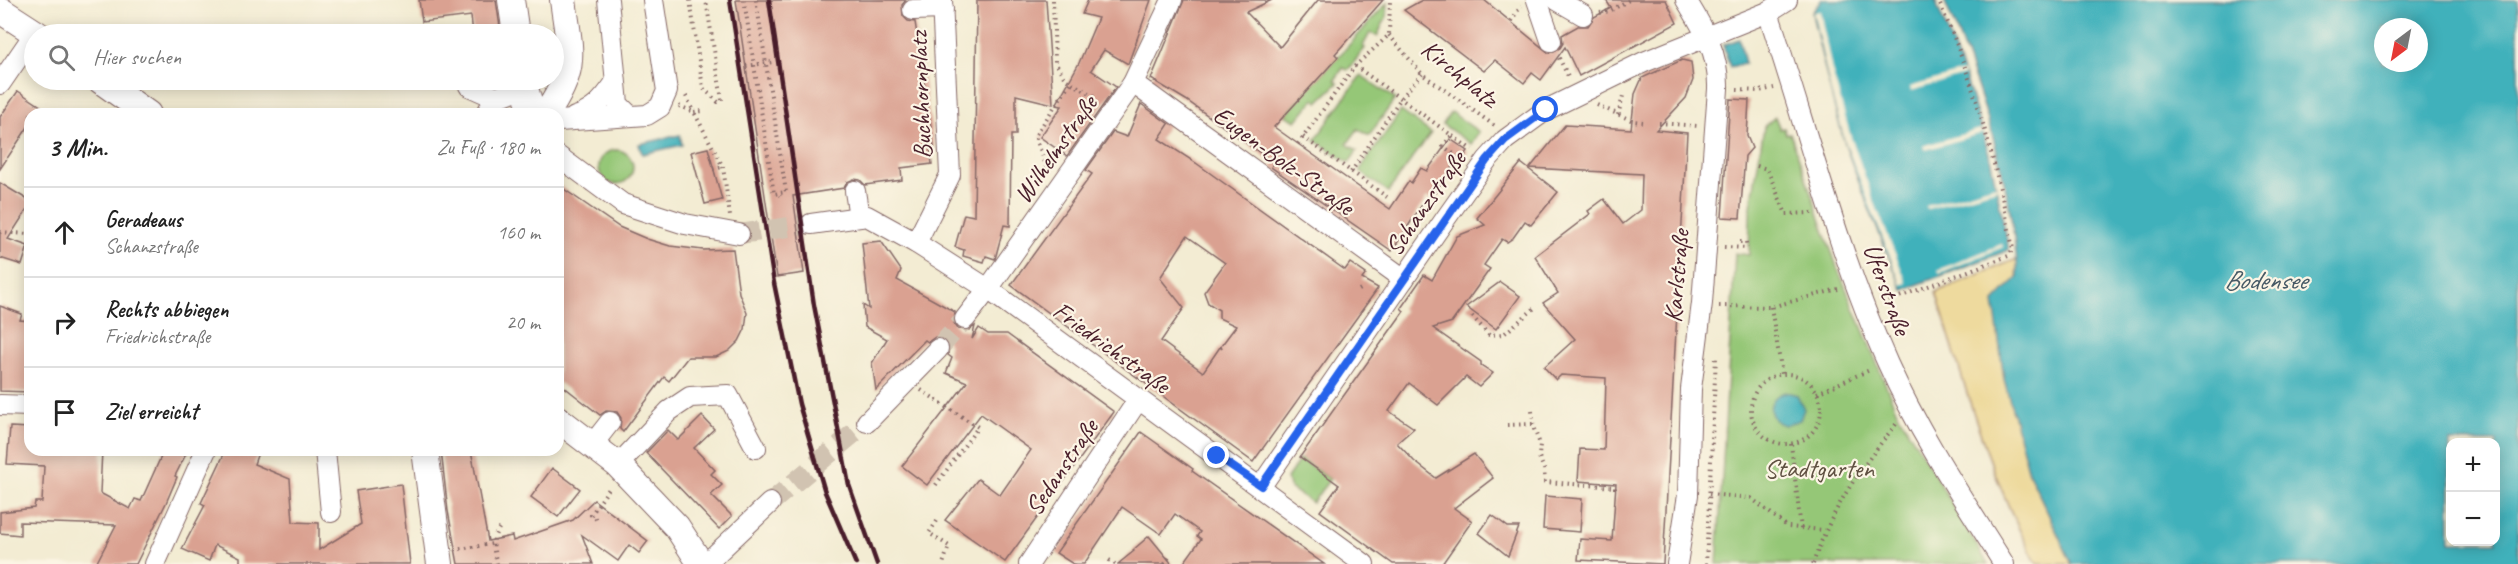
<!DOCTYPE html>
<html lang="de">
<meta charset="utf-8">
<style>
:root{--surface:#fff;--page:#f6f6f6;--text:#222;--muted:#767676;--line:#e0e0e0}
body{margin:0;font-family:Caveat,sans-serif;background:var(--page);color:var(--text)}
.controls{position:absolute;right:18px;bottom:18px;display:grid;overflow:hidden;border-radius:12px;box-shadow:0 3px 15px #0003}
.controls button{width:54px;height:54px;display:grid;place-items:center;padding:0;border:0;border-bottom:2px solid var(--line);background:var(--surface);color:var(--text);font:30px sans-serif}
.compass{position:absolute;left:2374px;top:18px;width:54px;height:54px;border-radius:50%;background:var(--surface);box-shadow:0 3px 15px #0003;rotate:212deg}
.stop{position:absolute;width:18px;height:18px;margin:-14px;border:4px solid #2563eb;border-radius:50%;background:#fff}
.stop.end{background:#2563eb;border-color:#fff;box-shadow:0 2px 6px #0008}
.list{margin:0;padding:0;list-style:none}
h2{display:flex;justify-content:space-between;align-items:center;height:78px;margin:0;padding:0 24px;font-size:26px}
h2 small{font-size:20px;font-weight:400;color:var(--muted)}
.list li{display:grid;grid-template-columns:39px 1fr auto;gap:18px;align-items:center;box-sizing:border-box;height:90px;padding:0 24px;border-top:2px solid var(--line)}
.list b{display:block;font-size:22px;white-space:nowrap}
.list p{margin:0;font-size:20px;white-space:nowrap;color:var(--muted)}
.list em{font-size:20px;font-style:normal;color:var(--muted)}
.icon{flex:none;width:33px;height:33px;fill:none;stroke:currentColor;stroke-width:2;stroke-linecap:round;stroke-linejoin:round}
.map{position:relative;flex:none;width:2518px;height:564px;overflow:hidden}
.search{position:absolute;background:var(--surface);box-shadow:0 3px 15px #0003;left:24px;top:24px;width:540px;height:66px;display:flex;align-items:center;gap:15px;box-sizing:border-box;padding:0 21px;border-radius:33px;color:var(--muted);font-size:22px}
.panel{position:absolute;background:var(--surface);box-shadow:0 3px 15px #0003;left:24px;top:108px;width:540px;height:348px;border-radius:18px}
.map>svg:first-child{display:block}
.green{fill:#95c777;stroke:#707351;stroke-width:1.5}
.sand{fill:#eeda9e;stroke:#9c7c64;stroke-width:1.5}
.water{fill:#41b1bb;stroke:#466873;stroke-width:1.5;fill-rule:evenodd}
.pier{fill:#f3ecd3}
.building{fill:#daa191;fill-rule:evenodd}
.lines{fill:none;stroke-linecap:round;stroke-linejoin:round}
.minor-tunnel{stroke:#d1c3b1;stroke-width:20;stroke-dasharray:20 10;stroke-linecap:butt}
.minor-casing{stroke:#856766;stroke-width:22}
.major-casing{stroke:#856766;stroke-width:28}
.path{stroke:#856766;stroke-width:4;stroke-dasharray:1.5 4.5;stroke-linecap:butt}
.minor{stroke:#fff;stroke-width:20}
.major{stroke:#fff;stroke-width:26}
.rail{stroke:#4a1f2b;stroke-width:4.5}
.route{stroke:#2563eb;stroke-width:8}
.labels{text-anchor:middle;stroke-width:4.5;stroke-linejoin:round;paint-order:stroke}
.street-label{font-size:26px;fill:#4a1f2b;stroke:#fcf5e5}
.park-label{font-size:26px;fill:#605142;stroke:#fcf5e5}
.water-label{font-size:27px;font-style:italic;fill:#465965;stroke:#fcf5e5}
</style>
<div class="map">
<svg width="2518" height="564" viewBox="0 0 2518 564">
<rect width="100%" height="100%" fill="#fcf5e5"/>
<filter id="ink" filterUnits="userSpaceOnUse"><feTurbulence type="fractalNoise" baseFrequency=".0167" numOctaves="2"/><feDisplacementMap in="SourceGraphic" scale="12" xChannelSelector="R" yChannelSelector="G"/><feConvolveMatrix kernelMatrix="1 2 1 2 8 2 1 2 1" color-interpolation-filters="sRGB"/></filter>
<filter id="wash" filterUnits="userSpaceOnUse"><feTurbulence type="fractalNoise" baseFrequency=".008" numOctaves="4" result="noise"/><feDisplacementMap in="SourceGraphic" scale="24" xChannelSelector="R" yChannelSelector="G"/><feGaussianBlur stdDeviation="1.35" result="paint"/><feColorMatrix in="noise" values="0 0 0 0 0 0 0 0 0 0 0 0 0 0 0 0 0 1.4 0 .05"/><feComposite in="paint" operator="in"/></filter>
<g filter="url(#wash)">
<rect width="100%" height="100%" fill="#f3ecd3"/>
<g class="green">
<polygon points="1388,2 1387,16 1377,36 1370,33 1363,46 1365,48 1348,70 1343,68 1335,80 1338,83 1318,102 1314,99 1296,121 1285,115"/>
<polygon points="1361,75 1395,99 1369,136 1358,129 1347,144 1357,151 1349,163 1315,140"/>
<polygon points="1401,111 1431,133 1388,192 1359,171"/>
<polygon points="1451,112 1479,132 1471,144 1442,124"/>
<polygon points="1775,117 1780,129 1784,128 1786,134 1790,133 1837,267 1897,412 1988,564 1717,564 1735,253 1749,255 1750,212 1764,127"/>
<circle cx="616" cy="167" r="17"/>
<polygon points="1300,459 1330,479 1312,503 1289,487 1287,478"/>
</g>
<path class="sand" d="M2017,259l4,181 8,33 43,91h-35c-47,-85 -73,-180 -101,-272z"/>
<g class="water">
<path d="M1821,0h114l31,79 24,78 19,93 -106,40c-19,-45 -39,-91 -55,-138 -15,-45 -25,-92 -36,-139z"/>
<path d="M1944,0h574v564h-446l-43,-91 -25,-94 -10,-77 24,-25c-6,-95 -37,-190 -74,-277zM2383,27h36v36h-36zM2496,442v100h-46v-100z"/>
<polygon points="1739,39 1745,63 1730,67 1723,45"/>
<polygon points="680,135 682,145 642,154 639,144"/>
<path d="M1786,392l11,3 7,14 -4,11 -15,5c-20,-5 -19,-29 1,-33z"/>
</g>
<g class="pier">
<polygon points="1820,11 1832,70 1851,137 1872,196 1907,283 1901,285 1845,142 1830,89 1813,12"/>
<polygon points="1963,71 1964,75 1911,91 1910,87"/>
<polygon points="1981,129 1982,133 1925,150 1923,146"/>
<polygon points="1996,185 1997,189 1927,209 1926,206"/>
<polygon points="2002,244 2003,247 1940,273 1938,270"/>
</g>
<g id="blocks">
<g class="building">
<polygon points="419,0 496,0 501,34 473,34 471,16 422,22"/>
<polygon points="736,0 906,0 902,5 903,16 908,21 915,22 934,147 930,148 932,164 901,168 902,180 865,185 860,180 854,179 847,182 844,188 793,196 804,273 777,277"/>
<polygon points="977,0 1046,0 1053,104 1016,95 1016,135 1011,135 1010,226 1004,225 995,259 986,256 984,262 963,256 964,250 955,247 964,214 974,216"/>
<polygon points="1088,0 1151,0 1128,64 1104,50 1091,70 1116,87 1067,156 1040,137 1062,106 1056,105 1079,63 1098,18 1082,14"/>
<polygon points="1184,0 1272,0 1246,12 1280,47 1318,0 1383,0 1335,54 1338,57 1274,127 1390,209 1409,181 1411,183 1421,168 1427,171 1450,139 1468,151 1455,169 1452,167 1431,199 1427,197 1392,251 1271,167 1274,163 1186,100 1151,79"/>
<polygon points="1422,0 1484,0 1549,53 1560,48 1563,43 1562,35 1578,26 1588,26 1594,17 1611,8 1606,0 1666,0 1677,23 1579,76 1565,47 1541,80 1532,73 1524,83 1495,60 1484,71 1404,10"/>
<polygon points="1682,60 1691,62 1693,80 1686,98 1656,130 1687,133 1663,564 1578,560 1580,539 1612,541 1616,484 1578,481 1580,449 1604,450 1606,378 1561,375 1556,380 1544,367 1575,339 1543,303 1558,293 1535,256 1590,214 1588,211 1604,199 1623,224 1641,210 1642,174 1530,168 1565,125 1631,129 1635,94 1642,78"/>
<polygon points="18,91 42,107 37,114 30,114 30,124 0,169 0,117"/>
<polygon points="1730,99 1749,100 1747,136 1752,148 1745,156 1740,218 1722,217"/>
<path d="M1141,104l28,20 -10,15 37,24 149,107 5,-7 16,11 -4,5 16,9 -125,174 -242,-177 81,-111 -6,-4 27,-38 14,5zM1187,236l38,27 -21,29 4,11 11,7v8l17,8 -15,20 1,3 -2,-2 -17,25 -42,-31 23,-33 -24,-30z"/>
<polygon points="708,148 722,200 705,204 691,152"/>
<polygon points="1521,163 1558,192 1531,225 1525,221 1513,238 1507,242 1502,239 1484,265 1490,269 1452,322 1433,328 1481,362 1481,365 1493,373 1479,387 1466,377 1438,405 1409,383 1389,411 1414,428 1397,443 1414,461 1436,478 1474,454 1493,478 1454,508 1472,521 1442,564 1393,564 1320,511 1339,485 1300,457 1404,311 1401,308 1424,275 1432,280 1457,236 1485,225 1477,218"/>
<polygon points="0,183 30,201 30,205 8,239 28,246 22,265 0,258"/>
<polygon points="558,185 619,227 647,239 670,246 703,250 733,249 739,293 747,313 745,329 739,341 729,351 716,357 688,357 669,381 664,377 623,432 620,429 621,418 617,412 606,411 600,415 558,382"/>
<polygon points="881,241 901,270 897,280 955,312 954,323 958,329 969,330 975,326 972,339 979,328 988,334 1007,334 1114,412 1005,562 945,520 978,479 1000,495 1031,450 981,414 927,485 902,466 967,382 946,373 952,358 948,355 949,345 946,340 935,337 928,342 925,340 876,390 872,363 887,339 865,327 863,305 869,309 862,243"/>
<polygon points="1500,282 1520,296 1496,329 1466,307"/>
<polygon points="0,306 22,314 20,320 30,321 30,392 0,391"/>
<polygon points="702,416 714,429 694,448 715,470 711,474 722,485 711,495 732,516 719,529 646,453 668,430 678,440"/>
<polygon points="10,427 30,428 30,450 102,450 100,493 130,509 135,499 141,501 164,450 188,450 175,476 177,477 166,503 136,564 96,564 116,525 20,522 20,535 0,533 0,512 34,508 35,502 42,502 44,466 7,464"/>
<polygon points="1141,432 1193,469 1192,471 1324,564 1183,564 1201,539 1197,536 1200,532 1175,514 1161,534 1122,507 1084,564 1073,564 1056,553"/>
<polygon points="226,450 259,450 254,464 290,479 293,522 319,523 319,550 361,524 356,491 401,484 410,564 240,564 240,557 215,545 209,561 182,549 205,505 201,503"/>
<polygon points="441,450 471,450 488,541 512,536 513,541 573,520 594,500 648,541 639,553 629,545 618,561 582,535 593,564 458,564 448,511"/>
<polygon points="552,468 580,489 558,517 531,497"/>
<polygon points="1545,496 1582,499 1580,532 1543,529"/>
<polygon points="1492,515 1508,527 1519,527 1508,556 1479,533"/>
<polygon points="1149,536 1172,564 1118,564 1134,551 1133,550"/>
</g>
</g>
</g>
<g filter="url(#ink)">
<use href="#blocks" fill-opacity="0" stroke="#856766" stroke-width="1.5"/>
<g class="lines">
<g class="minor-tunnel">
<polyline points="739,234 811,224"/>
<polyline points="938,349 965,319"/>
<polyline points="770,503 867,422"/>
</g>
<defs>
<g id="minor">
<polyline points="608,0 618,104 630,116"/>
<polyline points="1537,0 1551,41"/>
<polyline points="1557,0 1583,15"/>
<polyline points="913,10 943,9"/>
<path d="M1768,12c39,117 69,239 120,352 32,71 75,135 116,200"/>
<polyline points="1133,83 1404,279"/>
<polyline points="0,84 35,33"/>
<polyline points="469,86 496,98"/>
<polyline points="486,114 496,98 524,87"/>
<path d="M575,117c19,-6 29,-18 40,-34"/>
<polyline points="559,121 647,115 660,107 667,91 653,0"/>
<polyline points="558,156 623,204 685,224 739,234"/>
<polyline points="855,191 859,217"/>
<polyline points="811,224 867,216 916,243 988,289 1364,564"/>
<polyline points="916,243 950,175 942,0"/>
<polyline points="965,319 988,289 1133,83 1172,0"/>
<polyline points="0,405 30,406"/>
<polyline points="867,422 938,349"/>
<polyline points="592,445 610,422"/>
<polyline points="325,450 331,512"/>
<polyline points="618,465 669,411 690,397 728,395 756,448"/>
<polyline points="1261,486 1446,218 1487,160 1505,140 1546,110 1644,62 1768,12 1787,0"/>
<polyline points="714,556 770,503"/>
<polyline points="155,564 206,450"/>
<polyline points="1029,564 1138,400"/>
<path d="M1677,564l11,-69 3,-106 11,-86 16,-214c1,-35 -14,-60 -32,-89"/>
</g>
<g id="major">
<polyline points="511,0 516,34"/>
<polyline points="0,10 37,34"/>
<polyline points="100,80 148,114"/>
<polyline points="523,80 532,114"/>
<path d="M546,114c32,-46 24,-62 17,-114"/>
<polyline points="558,419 618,465 677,527 701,564"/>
<polyline points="425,450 440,564"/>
</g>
</defs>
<use href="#minor" class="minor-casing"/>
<use href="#major" class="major-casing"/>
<g class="path">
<polyline points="690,0 703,88 718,102 722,100 706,0"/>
<polyline points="744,0 774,194 779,193"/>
<polyline points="756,0 786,192 779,193 780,196"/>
<polyline points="1053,0 1055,62 1065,79 1096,97"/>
<polyline points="1600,13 1610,11 1629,0"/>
<polyline points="1511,21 1521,6"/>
<polyline points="1389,35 1422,74 1495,126"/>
<polyline points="1559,58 1569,78"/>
<polyline points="746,66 773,62"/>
<polyline points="1355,66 1472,150"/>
<polyline points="1737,90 1759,91 1774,88"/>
<polyline points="686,96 694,112 703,111"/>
<polyline points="1597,105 1633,121 1643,122"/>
<polyline points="679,106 694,112 723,167 730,216"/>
<polyline points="1618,115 1624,92"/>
<polyline points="1659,123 1698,126"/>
<polyline points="1451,136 1443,146 1463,161"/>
<polyline points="1303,137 1387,197"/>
<polyline points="1298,144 1355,66 1389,35 1390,0"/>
<polyline points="1757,166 1767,169 1786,214 1813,213"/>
<polyline points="713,169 723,167"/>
<polyline points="1351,172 1401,98 1422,74"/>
<polyline points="1049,173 1035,136 1071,82"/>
<polyline points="0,232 28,234"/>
<polyline points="1740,242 1746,242 1747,248"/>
<polyline points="1724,247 1747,248"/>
<polyline points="1359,290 1364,287"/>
<path d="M1883,303l125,-47 5,-7c-17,-85 -39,-170 -75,-249"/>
<polyline points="1719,306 1771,307 1838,289"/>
<polyline points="1771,307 1782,374"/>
<polyline points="1472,316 1489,335 1504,334 1537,306"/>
<circle cx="1786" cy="409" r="35"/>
<polyline points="921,390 978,427 935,486"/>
<polyline points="1817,393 1872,369"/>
<polyline points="1532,411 1534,429 1540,444 1539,457 1544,469 1545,482 1615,487 1615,491"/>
<polyline points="1507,425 1534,424"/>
<polyline points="1791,444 1801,529"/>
<polyline points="1709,494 1751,498 1788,527 1824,530"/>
<polyline points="596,519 591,515 610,487"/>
<polyline points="937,521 929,533 949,546 943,564"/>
<polyline points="460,549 492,544"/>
<polyline points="1109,560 1115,564"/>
<path d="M497,564c-4,-16 -7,-26 5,-39"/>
<polyline points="1165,564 1170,555"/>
<polyline points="1706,564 1716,357"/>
<path d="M1813,564c19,-57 47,-95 84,-141"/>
</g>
<use href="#minor" class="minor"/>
<use href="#major" class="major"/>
<g class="rail">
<polyline points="730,0 774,283 799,404 825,492 856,564"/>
<polyline points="769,0 814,305 849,485 877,564"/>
</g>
</g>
</g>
<g class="lines" filter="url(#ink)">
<polyline class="route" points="1217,456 1261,486 1487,160 1505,140 1546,110"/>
</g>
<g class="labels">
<g class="street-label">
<text transform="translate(1460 73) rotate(39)" y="9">Kirchplatz</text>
<text transform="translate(920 95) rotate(-92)" y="9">Buchhornplatz</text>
<text transform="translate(1055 149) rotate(-55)" y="9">Wilhelmstraße</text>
<text transform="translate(1284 160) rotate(36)" y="9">Eugen-Bolz-Straße</text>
<text transform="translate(1425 203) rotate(-55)" y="9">Schanzstraße</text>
<text transform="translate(1676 276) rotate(-85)" y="9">Karlstraße</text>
<text transform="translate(1888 289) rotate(70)" y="9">Uferstraße</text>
<text transform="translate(1112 347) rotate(36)" y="9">Friedrichstraße</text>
<text transform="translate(1061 467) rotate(-56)" y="9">Sedanstraße</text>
</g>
<g class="park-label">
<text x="1819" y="477">Stadtgarten</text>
</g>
<g class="water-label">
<text x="2265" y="289">Bodensee</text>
</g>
</g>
</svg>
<div class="controls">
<button>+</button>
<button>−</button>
</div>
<svg class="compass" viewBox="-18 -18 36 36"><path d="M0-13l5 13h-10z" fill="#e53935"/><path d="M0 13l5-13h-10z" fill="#767676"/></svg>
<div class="stop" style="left:1546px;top:110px"></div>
<div class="stop end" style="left:1217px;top:456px"></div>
<div class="search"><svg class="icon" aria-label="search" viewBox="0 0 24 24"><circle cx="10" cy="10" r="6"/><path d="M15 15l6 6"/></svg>Hier suchen</div>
<section class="panel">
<h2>3 Min.<small>Zu Fuß · 180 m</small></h2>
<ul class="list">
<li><svg class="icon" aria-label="ahead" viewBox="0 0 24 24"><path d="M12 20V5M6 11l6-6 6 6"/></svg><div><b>Geradeaus</b><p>Schanzstraße</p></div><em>160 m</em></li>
<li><svg class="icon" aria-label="right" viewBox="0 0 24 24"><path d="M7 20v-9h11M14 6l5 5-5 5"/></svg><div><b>Rechts abbiegen</b><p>Friedrichstraße</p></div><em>20 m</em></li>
<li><svg class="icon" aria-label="arrive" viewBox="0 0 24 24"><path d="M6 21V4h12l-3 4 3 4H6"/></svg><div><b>Ziel erreicht</b></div></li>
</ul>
</section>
</div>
